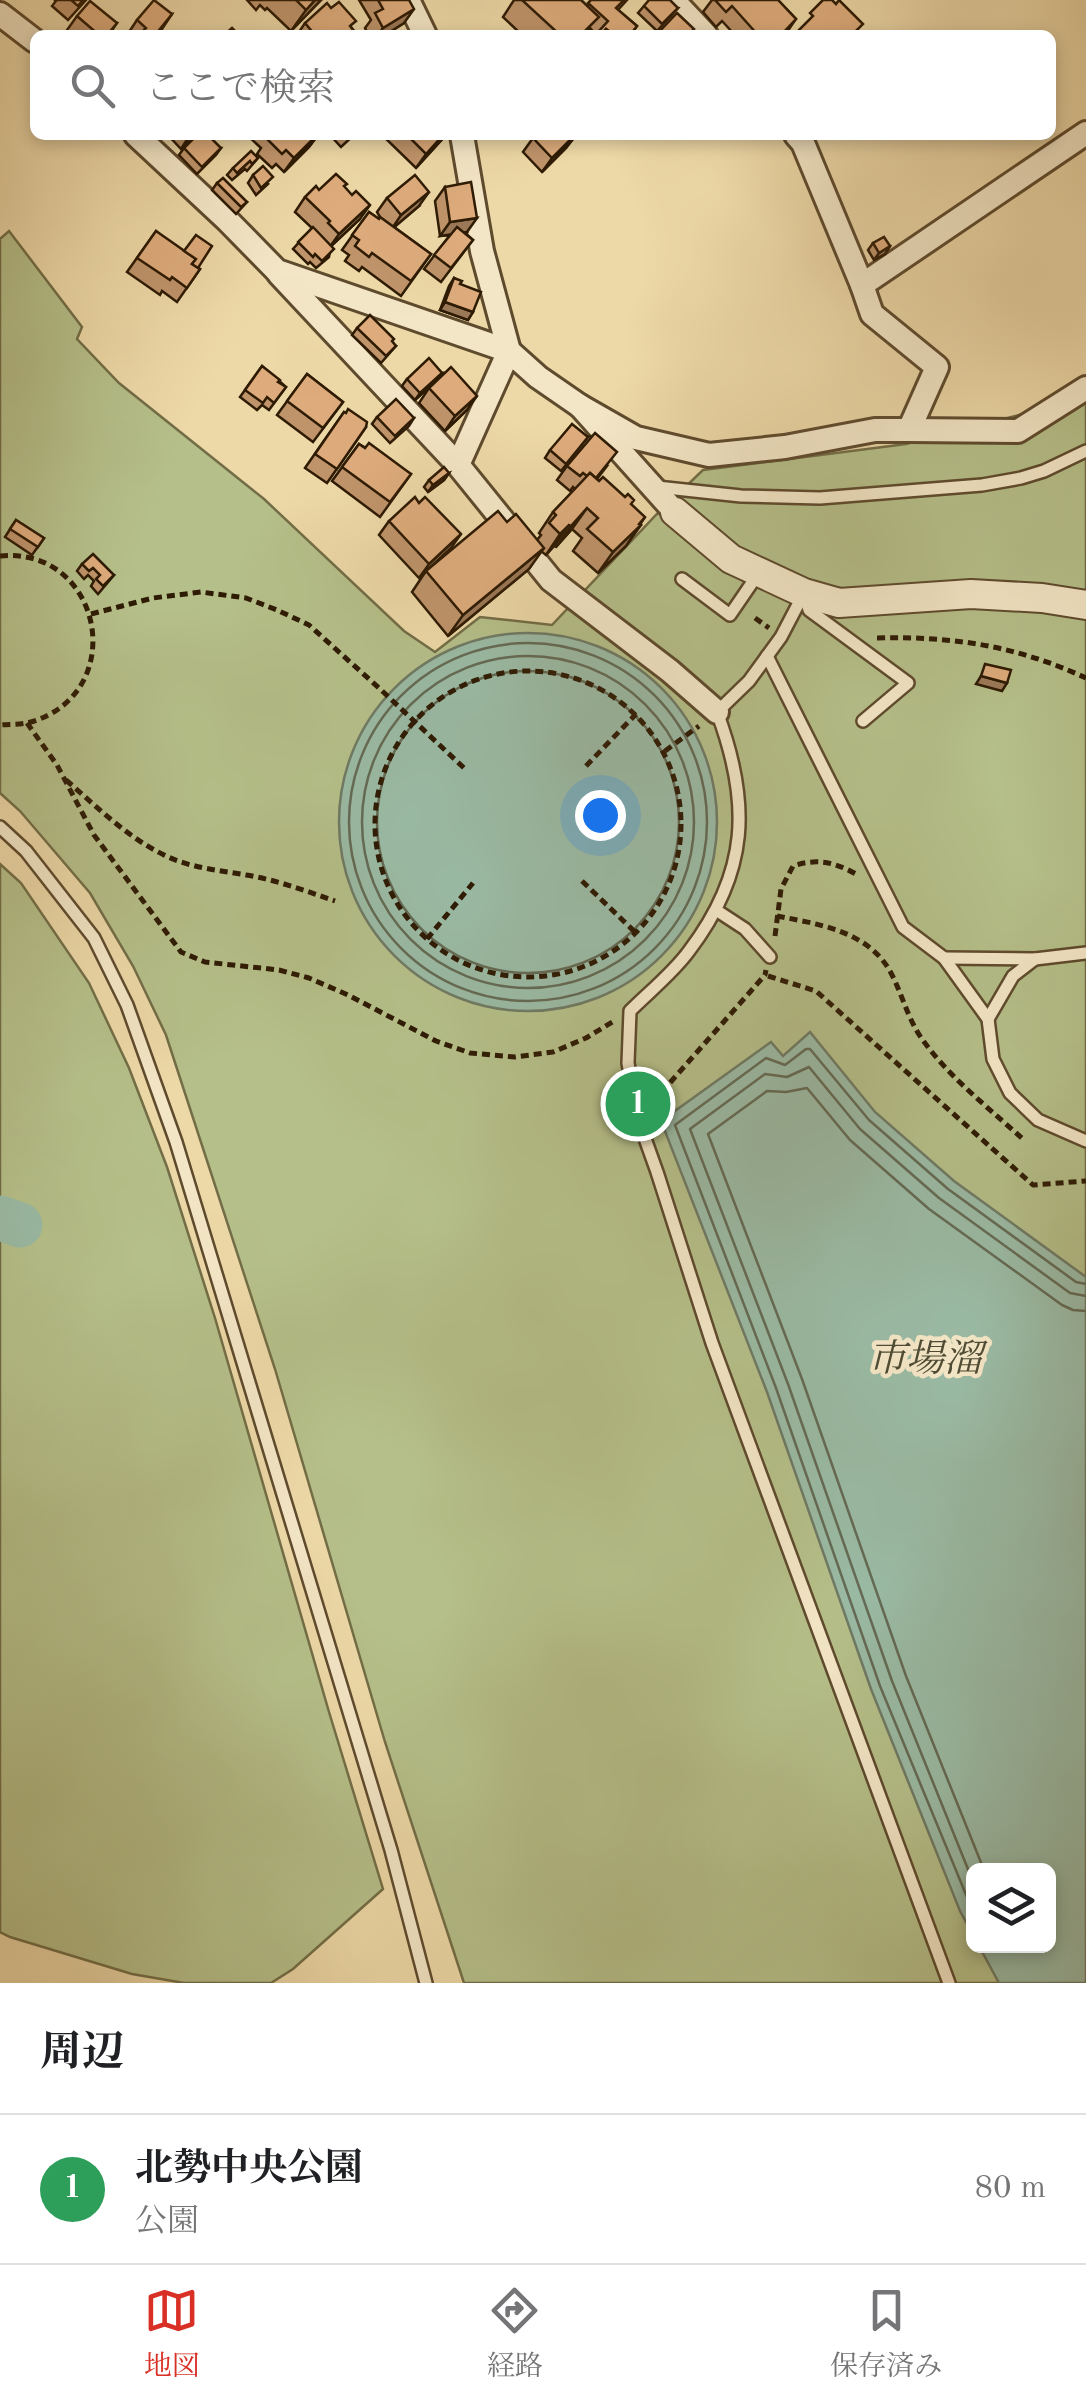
<!DOCTYPE html>
<html lang="ja">
<meta charset="utf-8">
<style>
:root{--surface:#fff;--page:#f2f2f2;--text:#202124;--muted:#757577;--line:#e0e0e0;--accent:#d93025}
body{margin:0;font-family:"Old Standard TT","Noto Serif JP",serif;background:var(--page);color:var(--text)}
.controls{position:absolute;right:30px;bottom:30px;display:grid;overflow:hidden;border-radius:15px;box-shadow:0 5px 15px #0003}
.controls button{width:90px;height:90px;display:grid;place-items:center;padding:0;border:0;border-bottom:2px solid var(--line);background:var(--surface);color:var(--text);font:50px sans-serif}
.you{position:absolute;left:600px;top:815px;width:35px;height:35px;margin:-25px;border:8px solid #fff;border-radius:50%;background:#1a73e8;box-shadow:0 0 0 15px #1a73e833}
.badge{display:grid;place-items:center;width:65px;height:65px;border-radius:50%;background:var(--accent);color:#fff;font-size:32px;font-weight:700}
.pin{position:absolute;translate:-50% -50%;border:5px solid #fff;box-shadow:0 2px 10px #0006}
.list{margin:0;padding:0;list-style:none}
h2{display:flex;justify-content:space-between;align-items:center;height:130px;margin:0;padding:0 40px;font-size:42px}
h2 small{font-size:32px;font-weight:400;color:var(--muted)}
.list li{display:grid;grid-template-columns:65px 1fr auto;gap:30px;align-items:center;box-sizing:border-box;height:150px;padding:0 40px;border-top:2px solid var(--line)}
.list b{display:block;font-size:38px;white-space:nowrap}
.list p{margin:0;font-size:32px;white-space:nowrap;color:var(--muted)}
.list em{font-size:32px;font-style:normal;color:var(--muted)}
.icon{flex:none;width:55px;height:55px;fill:none;stroke:currentColor;stroke-width:2;stroke-linecap:round;stroke-linejoin:round}
.map{position:relative;flex:none;width:1086px;height:1983px;overflow:hidden}
.search{position:absolute;background:var(--surface);box-shadow:0 5px 15px #0003;left:30px;right:30px;top:30px;height:110px;display:flex;align-items:center;gap:25px;box-sizing:border-box;padding:0 35px;border-radius:15px;color:var(--muted);font-size:38px}
.sheet{height:280px;background:var(--surface)}
nav{display:flex;justify-content:space-around;align-items:center;box-sizing:border-box;height:140px;border-top:2px solid var(--line);background:var(--surface);font-size:28px;color:var(--muted)}
nav a{display:grid;justify-items:center;gap:5px}
nav .on{color:var(--accent)}
.map>svg:first-child{display:block}
.green{fill:#b5bf89;stroke:#726d46;stroke-width:2.5;fill-rule:evenodd}
.water{fill:#9abaa4;stroke:#6f7a64;stroke-width:2.5}
.lines{fill:none;stroke-linecap:round;stroke-linejoin:round}
.shore{stroke:#646a54;stroke-width:2.5}
.river{stroke:#9abaa4;stroke-width:45}
.service-casing{stroke:#5e4a2d;stroke-width:16}
.minor-casing{stroke:#5e4a2d;stroke-width:28}
.tertiary-casing{stroke:#5e4a2d;stroke-width:32}
.path{stroke:#2e1b04;stroke-width:5;stroke-dasharray:8 5;stroke-linecap:butt}
.service{stroke:#f3e6c6;stroke-width:11}
.minor{stroke:#f3e6c6;stroke-width:22}
.tertiary{stroke:#f3e6c6;stroke-width:28}
.wall{fill:#bf946b;stroke:#2e1b04;stroke-width:2.5}
.shaded-wall{fill:#9b7857;stroke:#2e1b04;stroke-width:2.5}
.building{fill:#deac7c;stroke:#2e1b04;stroke-width:2.5}
.labels{text-anchor:middle;stroke-width:9;stroke-linejoin:round;paint-order:stroke}
.water-label{font-size:38px;font-style:italic;fill:#4e4b34;stroke:#f3e6c6}
</style>
<div class="map">
<svg width="1086" height="1983" viewBox="0 0 1086 1983">
<rect width="100%" height="100%" fill="#edd8a7"/>
<filter id="stains"><feTurbulence type="fractalNoise" baseFrequency=".002" numOctaves="4"/><feColorMatrix values="0 0 0 0 .2 0 0 0 0 .09 0 0 0 0 .02 0 0 0 .5 -.17"/></filter>
<radialGradient id="worn" r=".72"><stop offset=".6" stop-color="#630" stop-opacity="0"/><stop offset="1" stop-color="#630" stop-opacity=".3"/></radialGradient>
<g class="green">
<path d="M9,231l73,96 -5,12 42,44 145,116 140,132 31,21 45,-35 72,8 104,-110 47,-45 203,-26 180,-46v1585h-622l-79,-241 -110,-373 -109,-334 -33,-69 -43,-73 -70,-82 -20,-18v-554zM974,1870h74v76h-74z"/>
<polygon points="0,864 21,883 89,983 129,1068 167,1167 215,1318 329,1712 383,1889 293,1969 271,1983 184,1983 132,1974 10,1937 0,1932"/>
</g>
<g class="water">
<circle cx="528" cy="822" r="189"/>
<polygon points="810,1032 875,1112 954,1181 1086,1277 1086,1983 999,1983 979,1946 1048,1946 1048,1870 974,1870 973,1935 960,1911 871,1689 767,1392 661,1121 771,1042 783,1056"/>
</g>
<g class="lines">
<g class="shore">
<circle cx="528" cy="822" r="179"/>
<circle cx="528" cy="822" r="166"/>
<circle cx="528" cy="822" r="151"/>
<polyline points="984,1870 906,1676 802,1379 708,1134 767,1091 786,1092 807,1088 850,1140 929,1209 1062,1305 1073,1310 1086,1311"/>
<polyline points="974,1884 892,1681 788,1384 690,1129 765,1074 787,1077 809,1067 860,1129 939,1198 1070,1293 1086,1296"/>
<polyline points="974,1914 880,1686 776,1388 675,1125 766,1058 785,1065 806,1049 810,1049 869,1120 948,1189 1076,1282 1086,1284"/>
</g>
<polyline class="river" points="0,1218 20,1225"/>
<defs>
<g id="service">
<polyline points="657,487 741,496 820,498 982,485 1021,478 1044,471 1086,451"/>
<polyline points="682,579 730,615 758,574"/>
<path d="M804,593l-23,44 -32,44 -32,31c34,91 32,160 -28,239 -16,22 -40,41 -59,60l-2,52 10,56 19,53 55,171 237,640"/>
<polyline points="805,597 809,610 908,683 863,721"/>
<polyline points="767,656 903,927 944,958 988,1019 993,1059 1010,1093 1038,1120 1086,1141"/>
<polyline points="0,827 26,851 94,938 127,1005 176,1142 391,1850 426,1983"/>
<polyline points="716,910 745,929 770,957"/>
<polyline points="944,958 1035,959 1086,953"/>
<polyline points="988,1019 1013,976 1035,959"/>
</g>
<g id="minor">
<polyline points="408,0 425,35"/>
<polyline points="673,0 706,35"/>
<polyline points="0,14 35,41"/>
<polyline points="136,135 227,220 277,271 509,351 538,377 580,406 675,512"/>
<polyline points="279,274 458,465 551,580 670,671 717,712"/>
<polyline points="862,285 1086,133"/>
<polyline points="580,406 636,438 709,455 785,447 875,430 909,430 937,367 872,314 862,285 803,143 796,135"/>
<polyline points="909,430 1018,431 1086,388"/>
<polyline points="458,465 509,351 482,251 462,135"/>
</g>
<polyline id="tertiary" points="675,512 731,559 804,593 839,603 971,594 1042,598 1086,605"/>
</defs>
<use href="#service" class="service-casing"/>
<use href="#minor" class="minor-casing"/>
<use href="#tertiary" class="tertiary-casing"/>
<g class="path">
<path d="M0,556c102,-10 131,136 31,166 -10,3 -21,2 -31,3"/>
<polyline points="91,614 153,598 201,592 246,598 277,610 309,625 379,688 464,768"/>
<polyline points="755,618 769,628"/>
<path d="M877,638c76,-2 140,8 209,40"/>
<circle cx="528" cy="824" r="153"/>
<polyline points="27,723 57,765 94,835 181,952 205,962 279,970 309,978 348,995 436,1041 470,1053 515,1057 553,1052 586,1038 614,1021"/>
<polyline points="665,751 699,726"/>
<polyline points="586,766 636,714"/>
<path d="M66,780c31,27 61,57 98,75 26,13 54,15 82,20 31,5 60,16 89,26"/>
<polyline points="582,881 636,933"/>
<path d="M777,916c41,8 92,15 114,57 11,21 16,43 29,63 27,40 69,72 105,105"/>
<path d="M775,936l6,-47 12,-23c24,-8 41,-4 63,8"/>
<polyline points="427,939 473,883"/>
<polyline points="768,976 816,991 1033,1185 1086,1181"/>
<polyline points="653,1102 765,975 766,970"/>
</g>
<use href="#service" class="service"/>
<use href="#minor" class="minor"/>
<use href="#tertiary" class="tertiary"/>
</g>
<g class="wall">
<polygon points="54,0 86,0 68,20 52,6 56,1"/>
<polygon points="247,0 321,0 291,31 267,8 265,10 260,5 256,10"/>
<polygon points="359,0 409,0 404,23 385,35 369,35 365,28 371,20"/>
<polygon points="514,0 581,0 587,6 591,0 627,0 618,10 637,26 631,35 596,35 590,28 586,35 522,35 503,17"/>
<polygon points="712,0 778,0 796,19 785,35 735,35 722,21 716,27 703,12"/>
<polygon points="644,6 678,8 657,31 638,13"/>
<polygon points="172,14 158,35 127,35 137,20"/>
<polygon points="77,16 117,23 109,35 72,35 67,30"/>
<polygon points="305,23 351,27 357,35 297,35"/>
<polygon points="168,135 196,135 181,149"/>
<polygon points="247,135 318,135 309,147 284,172 276,164 272,168 257,154 261,148"/>
<polygon points="330,135 354,135 341,147"/>
<polygon points="382,135 446,135 416,168"/>
<polygon points="576,135 566,148 542,172 523,152 533,138"/>
<polygon points="184,148 221,148 216,155 197,174 179,155"/>
<polygon points="258,158 247,171 245,169 232,180 227,175 233,168"/>
<polygon points="253,175 268,184 256,195 248,183"/>
<polygon points="217,183 247,202 236,214 212,190"/>
<polygon points="344,187 360,219 331,246 329,257 316,268 310,262 308,264 293,249 312,228 295,212 305,197 319,190"/>
<polygon points="445,187 467,232 464,232 473,240 441,282 424,269 450,235 440,236 435,201"/>
<polygon points="387,198 419,206 394,227 431,254 401,296 362,267 359,271 345,261 349,255 342,250 369,212 379,219 380,217 377,212"/>
<polygon points="156,231 200,269 177,302 162,291 160,295 127,272"/>
<polygon points="873,243 890,246 885,254 874,260 868,250"/>
<polygon points="454,278 460,284 473,312 468,320 440,310 449,286"/>
<polygon points="357,328 396,346 381,363 352,335"/>
<polygon points="262,366 286,387 269,410 262,405 257,410 240,397"/>
<polygon points="442,373 437,380 415,400 402,386 407,379"/>
<polygon points="307,374 343,402 313,442 277,415"/>
<polygon points="429,388 467,410 445,431 419,403"/>
<polygon points="344,412 366,427 327,483 305,468"/>
<polygon points="377,417 414,418 409,426 390,443 372,424"/>
<polygon points="588,437 561,471 545,458 550,450"/>
<polygon points="359,444 411,474 380,517 332,481"/>
<polygon points="567,466 607,466 597,479 631,505 641,525 626,546 598,573 573,551 582,538 572,529 556,547 554,546 546,555 541,551 529,569 448,636 412,592 426,571 507,522 537,540 541,535 539,533 553,512 575,489 573,487 570,491 557,480"/>
<polygon points="449,473 444,480 428,492 424,487 429,480"/>
<polygon points="419,503 451,548 419,578 379,535 389,521"/>
<polygon points="16,520 44,538 32,555 5,537"/>
<polygon points="82,564 114,575 98,594 91,586 94,581 88,575 84,579 77,571"/>
</g>
<g class="shaded-wall">
<polygon points="315,0 321,0 291,31 306,10"/>
<polygon points="414,9 404,23 385,35 378,35 383,28"/>
<polygon points="190,135 196,135 181,149"/>
<polygon points="318,135 309,147 284,172 294,158"/>
<polygon points="443,135 446,135 416,168 426,154"/>
<polygon points="576,135 566,148 542,172 552,158"/>
<polygon points="429,192 419,206 391,230 401,215"/>
<polygon points="370,205 360,219 329,248 339,234"/>
<polygon points="477,218 467,232 440,236 450,222"/>
<polygon points="890,246 885,254 874,260 879,253"/>
<polygon points="445,302 473,312 468,320 440,310"/>
<polygon points="442,373 437,380 415,400 420,393"/>
<polygon points="477,396 467,410 445,431 455,416"/>
<polygon points="449,473 444,480 428,492 433,485"/>
<polygon points="587,508 572,529 556,547 571,526"/>
<polygon points="645,517 626,546 598,573 613,552"/>
<polygon points="569,525 554,546 546,555 560,534"/>
<polygon points="461,534 451,548 419,578 429,564"/>
<polygon points="544,548 529,569 448,636 463,615"/>
<polygon points="981,676 1007,683 1002,691 976,684"/>
</g>
<g class="building">
<polygon points="71,0 83,0 78,6"/>
<polygon points="154,0 172,14 156,34 157,35 139,35 146,28 137,20"/>
<polygon points="296,0 315,0 306,10"/>
<polygon points="378,0 409,0 414,9 383,28 375,13 383,9"/>
<polygon points="522,0 581,0 599,17 581,35 560,35"/>
<polygon points="591,0 624,0 616,8 637,26 630,35 614,35 606,29 602,34 599,31 608,21 588,3"/>
<polygon points="649,0 670,0 678,8 662,24 644,6"/>
<polygon points="715,0 778,0 796,19 781,35 758,35 732,6 726,12"/>
<polygon points="823,0 832,0 836,4 839,0 863,24 852,35 794,35 813,16 810,13"/>
<polygon points="90,1 117,23 107,35 99,35 77,16"/>
<polygon points="339,2 356,21 350,26 357,35 315,35 305,23 327,3 331,8"/>
<polygon points="677,13 694,29 688,35 660,35 658,33"/>
<polygon points="232,28 239,35 224,35"/>
<polygon points="606,29 614,35 601,35"/>
<polygon points="197,135 208,135 221,148 202,167 184,148"/>
<polygon points="271,135 317,135 294,158 286,150 282,154 267,139"/>
<polygon points="407,135 443,135 426,154"/>
<polygon points="536,135 575,135 552,158 533,138"/>
<polygon points="251,151 258,158 252,164 250,161 237,173 233,168"/>
<polygon points="263,166 273,177 261,188 253,175"/>
<polygon points="336,174 347,184 344,186 352,195 356,191 370,205 339,234 328,223 330,221 305,197 316,186 319,190"/>
<polygon points="415,175 429,192 401,215 387,198"/>
<polygon points="223,178 247,202 241,207 217,183"/>
<polygon points="471,182 477,218 450,222 445,187"/>
<polygon points="369,212 379,219 380,217 431,254 411,281 372,253 369,257 355,246 359,240 352,235"/>
<polygon points="313,227 334,249 322,261 315,254 313,257 298,242"/>
<polygon points="457,227 473,240 451,268 434,255"/>
<polygon points="156,231 196,259 192,264 200,269 187,288 172,277 170,280 137,258"/>
<polygon points="196,235 212,246 198,268 192,264 196,259 184,251"/>
<polygon points="884,237 890,246 879,253 873,243"/>
<polygon points="454,278 462,281 460,284 481,292 473,312 445,302"/>
<polygon points="370,315 394,339 392,341 396,346 386,356 357,328"/>
<polygon points="429,358 442,373 420,393 407,379"/>
<polygon points="262,366 280,380 278,382 286,387 274,403 267,397 263,403 245,390"/>
<polygon points="451,367 477,396 455,416 429,388"/>
<polygon points="307,374 343,402 323,428 287,401"/>
<polygon points="396,399 414,418 395,436 377,417"/>
<polygon points="348,409 367,422 366,427 337,469 315,454 344,412 346,413"/>
<polygon points="572,424 588,437 566,464 550,450"/>
<polygon points="595,433 617,452 596,478 590,473 587,476 583,473 580,476 567,466"/>
<polygon points="369,443 411,474 390,502 342,467 359,444 365,448"/>
<polygon points="444,467 449,473 433,485 429,480"/>
<polygon points="590,473 599,481 603,477 625,497 628,494 634,500 631,504 645,517 639,524 641,525 613,552 587,529 598,518 587,508 571,526 569,525 560,534 549,523 556,515 553,512"/>
<polygon points="415,497 419,503 425,497 461,534 429,564 389,521"/>
<polygon points="498,511 507,522 516,514 544,548 463,615 426,571"/>
<polygon points="16,520 44,538 38,547 10,529"/>
<polygon points="93,554 114,575 103,586 96,579 100,575 93,568 89,571 82,564"/>
<polygon points="985,664 1011,670 1007,683 981,676"/>
</g>
<g class="labels">
<g class="water-label">
<text x="925" y="1371">市場溜</text>
</g>
</g>
<rect width="100%" height="100%" filter="url(#stains)"/>
<rect width="100%" height="100%" fill="url(#worn)"/>
</svg>
<div class="controls">
<button><svg class="icon" aria-label="layers" viewBox="0 0 24 24"><path d="M12 4l9 5-9 5-9-5zM3 14l9 5 9-5"/></svg></button>
</div>
<div class="you"></div>
<div class="pin badge" style="left:638px;top:1104px;background:#2e9e5b">1</div>
<div class="search"><svg class="icon" aria-label="search" viewBox="0 0 24 24"><circle cx="10" cy="10" r="6"/><path d="M15 15l6 6"/></svg>ここで検索</div>
</div>
<section class="sheet">
<h2>周辺<small></small></h2>
<ul class="list">
<li><span class="badge" style="background:#2e9e5b">1</span><div><b>北勢中央公園</b><p>公園</p></div><em>80 m</em></li>
</ul>
</section>
<nav>
<a class="on"><svg class="icon" aria-label="map" viewBox="0 0 24 24"><path d="M3 6l6-2 6 2 6-2v14l-6 2-6-2-6 2zM9 4v14M15 6v14"/></svg>地図</a>
<a><svg class="icon" aria-label="directions" viewBox="0 0 24 24"><path d="M12 3l9 9-9 9-9-9zM9 14v-3h6M13 9l2 2-2 2"/></svg>経路</a>
<a><svg class="icon" aria-label="saved" viewBox="0 0 24 24"><path d="M7 4h10v16l-5-4-5 4z"/></svg>保存済み</a>
</nav>
